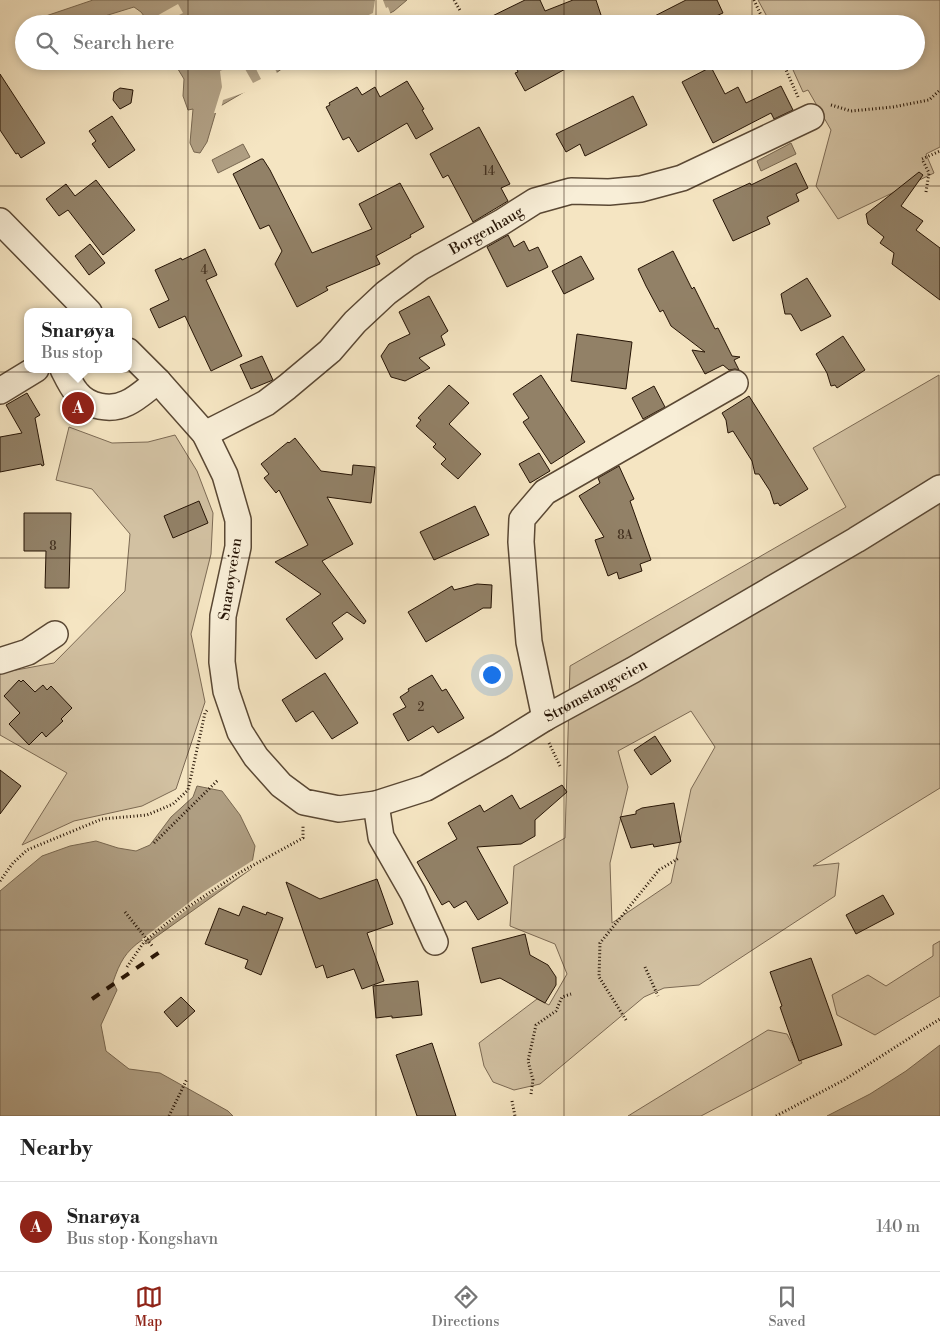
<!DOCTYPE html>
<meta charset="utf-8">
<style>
:root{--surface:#fff;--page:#f2f2f2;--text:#222;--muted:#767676;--line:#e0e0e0;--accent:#8f2418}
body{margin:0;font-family:"Libre Bodoni",serif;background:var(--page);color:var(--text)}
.you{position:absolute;left:491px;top:674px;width:18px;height:18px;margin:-12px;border:4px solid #fff;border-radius:50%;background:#1a73e8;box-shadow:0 0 0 8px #1a73e833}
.badge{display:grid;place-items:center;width:32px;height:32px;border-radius:50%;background:var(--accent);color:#fff;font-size:16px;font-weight:700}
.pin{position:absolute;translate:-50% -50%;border:2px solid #fff;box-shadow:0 1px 5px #0006}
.popup{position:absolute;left:24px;top:308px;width:108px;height:65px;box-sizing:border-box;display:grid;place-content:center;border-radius:10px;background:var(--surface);filter:drop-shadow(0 1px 4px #0005);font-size:16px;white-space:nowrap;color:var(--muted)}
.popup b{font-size:19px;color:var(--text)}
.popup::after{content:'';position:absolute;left:50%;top:100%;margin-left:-10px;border:10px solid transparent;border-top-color:var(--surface)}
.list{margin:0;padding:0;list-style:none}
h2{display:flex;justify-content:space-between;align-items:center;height:65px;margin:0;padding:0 20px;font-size:21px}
h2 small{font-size:16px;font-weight:400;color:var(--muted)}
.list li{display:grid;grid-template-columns:32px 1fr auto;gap:15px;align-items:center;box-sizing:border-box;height:90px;padding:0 20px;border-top:1px solid var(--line)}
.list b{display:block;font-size:19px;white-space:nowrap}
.list p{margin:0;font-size:16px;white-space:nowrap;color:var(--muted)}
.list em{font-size:16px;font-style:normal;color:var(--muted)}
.icon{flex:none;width:28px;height:28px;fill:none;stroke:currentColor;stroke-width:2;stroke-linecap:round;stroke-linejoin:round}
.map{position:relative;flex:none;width:940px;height:1116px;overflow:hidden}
.search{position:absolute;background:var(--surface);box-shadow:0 2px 8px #0003;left:15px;right:15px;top:15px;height:55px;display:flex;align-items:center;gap:12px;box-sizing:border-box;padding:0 18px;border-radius:28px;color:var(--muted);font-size:19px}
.sheet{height:155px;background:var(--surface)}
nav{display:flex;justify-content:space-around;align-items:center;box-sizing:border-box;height:70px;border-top:1px solid var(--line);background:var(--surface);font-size:14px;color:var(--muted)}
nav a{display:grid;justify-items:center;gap:2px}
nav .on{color:var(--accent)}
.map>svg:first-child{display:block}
.green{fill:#d2c1a2;stroke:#7c6a54;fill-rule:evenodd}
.water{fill:#af9e82;stroke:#786750}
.pier{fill:#f5e5c2}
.building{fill:#928167;stroke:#261405}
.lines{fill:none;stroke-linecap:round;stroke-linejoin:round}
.minor-casing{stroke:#5a4834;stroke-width:28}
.path{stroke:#261405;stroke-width:3;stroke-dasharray:1 2.5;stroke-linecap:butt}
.minor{stroke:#f8eed7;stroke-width:25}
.rail{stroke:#261405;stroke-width:4;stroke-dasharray:9 9;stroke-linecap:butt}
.grid{fill:none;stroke:#261405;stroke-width:1;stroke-opacity:0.55}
.labels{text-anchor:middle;stroke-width:5;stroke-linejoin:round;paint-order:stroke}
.number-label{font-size:12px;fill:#412f1e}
.street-label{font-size:15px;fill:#261405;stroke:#f8eed7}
</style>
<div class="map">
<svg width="940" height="1116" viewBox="0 0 940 1116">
<rect width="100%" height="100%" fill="#f5e5c2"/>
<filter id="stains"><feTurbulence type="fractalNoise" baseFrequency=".004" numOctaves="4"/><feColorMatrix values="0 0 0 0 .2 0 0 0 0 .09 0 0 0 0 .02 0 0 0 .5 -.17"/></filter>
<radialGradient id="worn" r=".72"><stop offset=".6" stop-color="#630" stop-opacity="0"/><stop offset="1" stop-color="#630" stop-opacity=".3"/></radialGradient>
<g class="green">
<polygon points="758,0 940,0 940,147 926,154 934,173 838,219 816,186 831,130 808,90 803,92 789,61 916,61 916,24 771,24"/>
<path d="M939,375l1,413 -127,78 26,-3 -4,33 -136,89 -35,3 -20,9 -104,87 -26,6 -21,-8 -9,-16 -5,-23 58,-44 12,6 18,-31 -12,-30 -45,-18 4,-60 51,-28 5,-172 276,-159 -33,-59zM691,711l24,36 -24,42 -20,94 -59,40 -2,-60 18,-76 -10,-36z"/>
<polygon points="69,427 112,443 148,442 175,435 197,471 213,513 211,554 191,634 205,702 176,789 142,806 74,821 22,845 67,773 0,735 0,673 54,663 125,591 130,534 92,489 56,480"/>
<polygon points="940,941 940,996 875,1035 837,1015 832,995 868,975 886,986 933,956 933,945"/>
<polygon points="768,1030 787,1034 802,1063 701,1116 628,1116"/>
</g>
<g class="water">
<polygon points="93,0 407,0 394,11 369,24 150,24 141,12 134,7 79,24 28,24 34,20"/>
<polygon points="173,61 293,61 273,75 217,108 207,142 200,153 194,152 190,143 193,109 188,110 183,96 184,79"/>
<polygon points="791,143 796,154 761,171 757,161"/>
<polygon points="243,144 250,157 218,173 212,160"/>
<path d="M197,786l25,5 18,24 15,31 -4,23 -105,75 -4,-4c-17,12 -22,22 -29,42l4,8 -16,35 5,26 23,18 31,4 68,38 5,5h-233v-225l42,-35 28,-10 26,-5 22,7 18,3 14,-6 21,-28 22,-20z"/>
<polygon points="940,1045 940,1116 827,1116 870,1094 906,1071"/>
</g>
<g class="pier">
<polygon points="375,0 383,0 386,8 388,7 391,15 374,24 349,24 373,13"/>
<polygon points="178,4 183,13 161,24 147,24 146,22"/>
<polygon points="252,61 271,61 278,75 255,89 223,100 221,109 219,113 214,113 222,87 220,71 241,62 253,83 261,79"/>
<polygon points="255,859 254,867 192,906 144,943 142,939 200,894"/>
</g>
<g class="building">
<polygon points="525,0 540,0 545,11 573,0 596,0 604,24 476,24"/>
<polygon points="686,0 717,0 723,13 716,16 720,24 639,24"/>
<polygon points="513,61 580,61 525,91 515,73 518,72"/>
<polygon points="711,67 725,94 738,87 746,103 781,86 793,110 774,119 771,113 713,143 682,82"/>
<polygon points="0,74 45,143 21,158 18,153 16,154 0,130"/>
<polygon points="407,81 424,109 422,110 433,129 416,139 407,123 358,152 349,137 343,140 326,107 330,105 329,103 357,87 362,95 375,87 380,97"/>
<polygon points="120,88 133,90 131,103 120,109 113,100 114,92"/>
<polygon points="633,96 647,125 585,156 580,144 566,152 556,134"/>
<polygon points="112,116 135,150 109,168 92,144 96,141 89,131"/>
<polygon points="479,127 510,184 501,188 508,201 473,222 448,175 443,178 430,154"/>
<polygon points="261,159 263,159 270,170 312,253 372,229 359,204 400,183 424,227 410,235 411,237 376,256 380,264 326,287 328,290 297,307 275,264 282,251 269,225 260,229 259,227 233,174"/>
<polygon points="796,163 808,188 796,194 799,201 767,217 770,224 733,241 713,200 750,183 751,185"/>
<polygon points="919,172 923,175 901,206 923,221 916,230 940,248 940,300 892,264 894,253 880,243 884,237 868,224 866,214"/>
<polygon points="96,180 135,230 103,255 68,210 59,216 46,199 66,184 75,196"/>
<polygon points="508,235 514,247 524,241 529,251 538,247 548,267 507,287 487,247"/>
<polygon points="90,244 105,263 89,275 75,256"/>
<polygon points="205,249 217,275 206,280 242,356 211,371 185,316 159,328 150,309 169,300 155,270 181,258 182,260"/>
<polygon points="673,251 692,289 694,287 715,329 718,328 732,356 740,357 734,360 739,370 735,369 729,370 723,365 705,374 692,350 705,352 671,326 663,310 660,312 646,286 638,269"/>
<polygon points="581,256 594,279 564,294 552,271"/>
<polygon points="807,278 831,316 801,331 791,314 785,314 781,294"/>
<polygon points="429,296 448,331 441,336 445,345 419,358 430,368 405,381 391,377 381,356 389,344 410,334 399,312"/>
<polygon points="577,334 632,342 626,389 571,381"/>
<polygon points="843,336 865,370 837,388 835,385 831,386 827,373 816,354"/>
<polygon points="262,356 273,380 251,389 240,365"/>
<polygon points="541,375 585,442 551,464 523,422 529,418 513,394"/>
<polygon points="449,385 469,403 449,424 481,454 458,479 441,464 446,459 433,447 436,444 416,426 421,420 418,418"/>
<polygon points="654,386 665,407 643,419 632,398"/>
<polygon points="27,393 40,415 35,418 44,465 42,466 41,464 0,472 0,437 22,433 6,405"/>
<polygon points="749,396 808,489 780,506 778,503 774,504 770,491 759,474 755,474 752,461 733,431 728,433 726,420 722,413"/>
<polygon points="295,438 321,471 352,475 353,465 375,467 371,503 327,497 353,544 322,561 366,621 364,624 347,612 332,623 343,639 316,659 286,619 321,594 275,562 308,545 279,490 276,493 264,478 269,474 261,464 288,442 289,443"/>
<polygon points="539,453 550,471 530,483 519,464"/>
<polygon points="619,466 634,499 630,501 651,560 640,564 642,571 619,579 617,572 608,576 595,540 604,537 579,496 600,483 598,478"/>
<polygon points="199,501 208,523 173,538 164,516"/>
<polygon points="475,506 489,535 434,560 420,532"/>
<polygon points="24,513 71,513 69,588 45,588 46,551 24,551"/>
<polygon points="477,584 492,585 491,608 483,608 426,642 408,612 452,586 454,590"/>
<polygon points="325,673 358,723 332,739 313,711 296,722 282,700"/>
<polygon points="432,675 442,691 446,689 464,718 438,733 433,726 408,741 393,714 406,707 400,697 409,691 408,689"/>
<polygon points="19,680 21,682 23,680 35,692 43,685 47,690 51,686 72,708 61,719 63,721 46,737 42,732 29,745 9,724 20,713 4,696"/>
<polygon points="655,736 671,761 651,775 634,750"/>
<polygon points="0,770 21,786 0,814"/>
<polygon points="562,785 567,792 535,820 535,836 521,844 477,847 508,903 478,920 466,901 454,908 449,901 442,905 417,862 457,839 448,823 480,805 484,812 512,795 520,809"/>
<polygon points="674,803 681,842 654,847 653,844 631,848 620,817 636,814 636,811 642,808"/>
<polygon points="377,879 393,924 367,933 384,981 362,989 354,969 327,978 323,965 316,968 286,882 320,899"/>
<polygon points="883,895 894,914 856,934 846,915"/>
<polygon points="243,906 266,915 267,912 283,918 261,975 245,968 248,960 205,944 219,908 239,916"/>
<polygon points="525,934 530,955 548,965 556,977 556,985 545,1003 500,978 481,983 472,948"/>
<polygon points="811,958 842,1045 799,1061 780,1007 782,1006 770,972"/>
<polygon points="418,981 422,1015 392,1018 392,1016 376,1018 373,986"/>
<polygon points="181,997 195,1011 177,1027 164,1012"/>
<polygon points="432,1043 456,1116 417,1116 396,1055"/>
</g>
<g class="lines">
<defs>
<g id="minor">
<polyline points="0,221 89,312"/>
<path id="s1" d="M128,351l30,30 47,53 20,41 13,45v27l-15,69 -1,46 4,29 14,41 16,25 25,28 23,17 35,7 37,-5 50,-16 74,-42 45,-28 88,-48 223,-130 84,-52"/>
<path d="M63,369c4,8 8,17 14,24 11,14 34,18 50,10 11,-5 21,-15 31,-22"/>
<polyline points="0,391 36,369"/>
<path id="s2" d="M205,434l61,-31 21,-16 43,-36 25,-29 31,-29 35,-26 81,-45 33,-21 36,-10 38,1 32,-3 41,-11 129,-61"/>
<polyline points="0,661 28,652 55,634"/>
<polyline points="545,718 529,642 521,542 522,519 545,492 735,383"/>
<polyline points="376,804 381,837 413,893 435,942"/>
</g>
</defs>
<use href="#minor" class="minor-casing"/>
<g class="path">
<polyline points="454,0 461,12"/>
<polyline points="754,0 765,24"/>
<polyline points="782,61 798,97"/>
<polyline points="831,105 851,111 893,107 929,100 940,90"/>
<polyline points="926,192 929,173 922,159 940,151"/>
<polyline points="549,743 561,768"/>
<polyline points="154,843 218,780"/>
<polyline points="0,881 13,863 27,850 102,819 147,815 173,804 188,790 205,713 208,709"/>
<polyline points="125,912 153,947"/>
<polyline points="127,967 144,942 182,911 239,873 303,838 303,825"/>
<polyline points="645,967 658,996"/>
<polyline points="626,1020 599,977 600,943 659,870 679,858"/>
<polyline points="531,1094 533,1080 528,1061 536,1025 556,1011 562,997 571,994"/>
<polyline points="512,1101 515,1116"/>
<polyline points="169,1116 187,1079"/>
<polyline points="776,1116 844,1080 922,1030 940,1019"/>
</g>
<use href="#minor" class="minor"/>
<polyline class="rail" points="92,999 164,949"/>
</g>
<path class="grid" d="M188,0v24M376,0v24M564,0v24M752,0v24M188,61v1055M376,61v1055M564,61v1055M752,61v1055M0,186h940M0,372h940M0,558h940M0,744h940M0,930h940"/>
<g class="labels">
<g class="number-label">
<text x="489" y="175">14</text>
<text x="204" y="274">4</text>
<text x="625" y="539">8A</text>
<text x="53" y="550">8</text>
<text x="421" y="711">2</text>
</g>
<g class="street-label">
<text dy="5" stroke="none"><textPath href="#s2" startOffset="350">Borgenhaug</textPath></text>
<text transform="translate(230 579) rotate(-81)" y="5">Snarøyveien</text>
<text dy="5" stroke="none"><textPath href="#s1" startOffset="839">Strømstangveien</textPath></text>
</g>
</g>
<rect width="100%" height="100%" filter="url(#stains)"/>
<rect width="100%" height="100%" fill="url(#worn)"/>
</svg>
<div class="you"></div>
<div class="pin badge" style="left:78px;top:408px">A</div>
<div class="popup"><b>Snarøya</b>Bus stop</div>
<div class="search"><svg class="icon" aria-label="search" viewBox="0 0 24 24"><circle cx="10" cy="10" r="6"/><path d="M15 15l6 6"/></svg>Search here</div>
</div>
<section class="sheet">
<h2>Nearby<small></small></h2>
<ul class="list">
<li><span class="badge">A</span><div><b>Snarøya</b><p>Bus stop · Kongshavn</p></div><em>140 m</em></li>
</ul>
</section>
<nav>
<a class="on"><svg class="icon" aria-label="map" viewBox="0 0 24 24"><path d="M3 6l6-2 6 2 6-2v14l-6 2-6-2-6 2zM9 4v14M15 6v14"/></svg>Map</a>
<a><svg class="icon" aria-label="directions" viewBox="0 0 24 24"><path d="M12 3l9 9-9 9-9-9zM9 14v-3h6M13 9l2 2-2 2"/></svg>Directions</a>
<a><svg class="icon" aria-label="saved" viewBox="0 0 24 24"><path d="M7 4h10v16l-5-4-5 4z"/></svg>Saved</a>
</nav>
